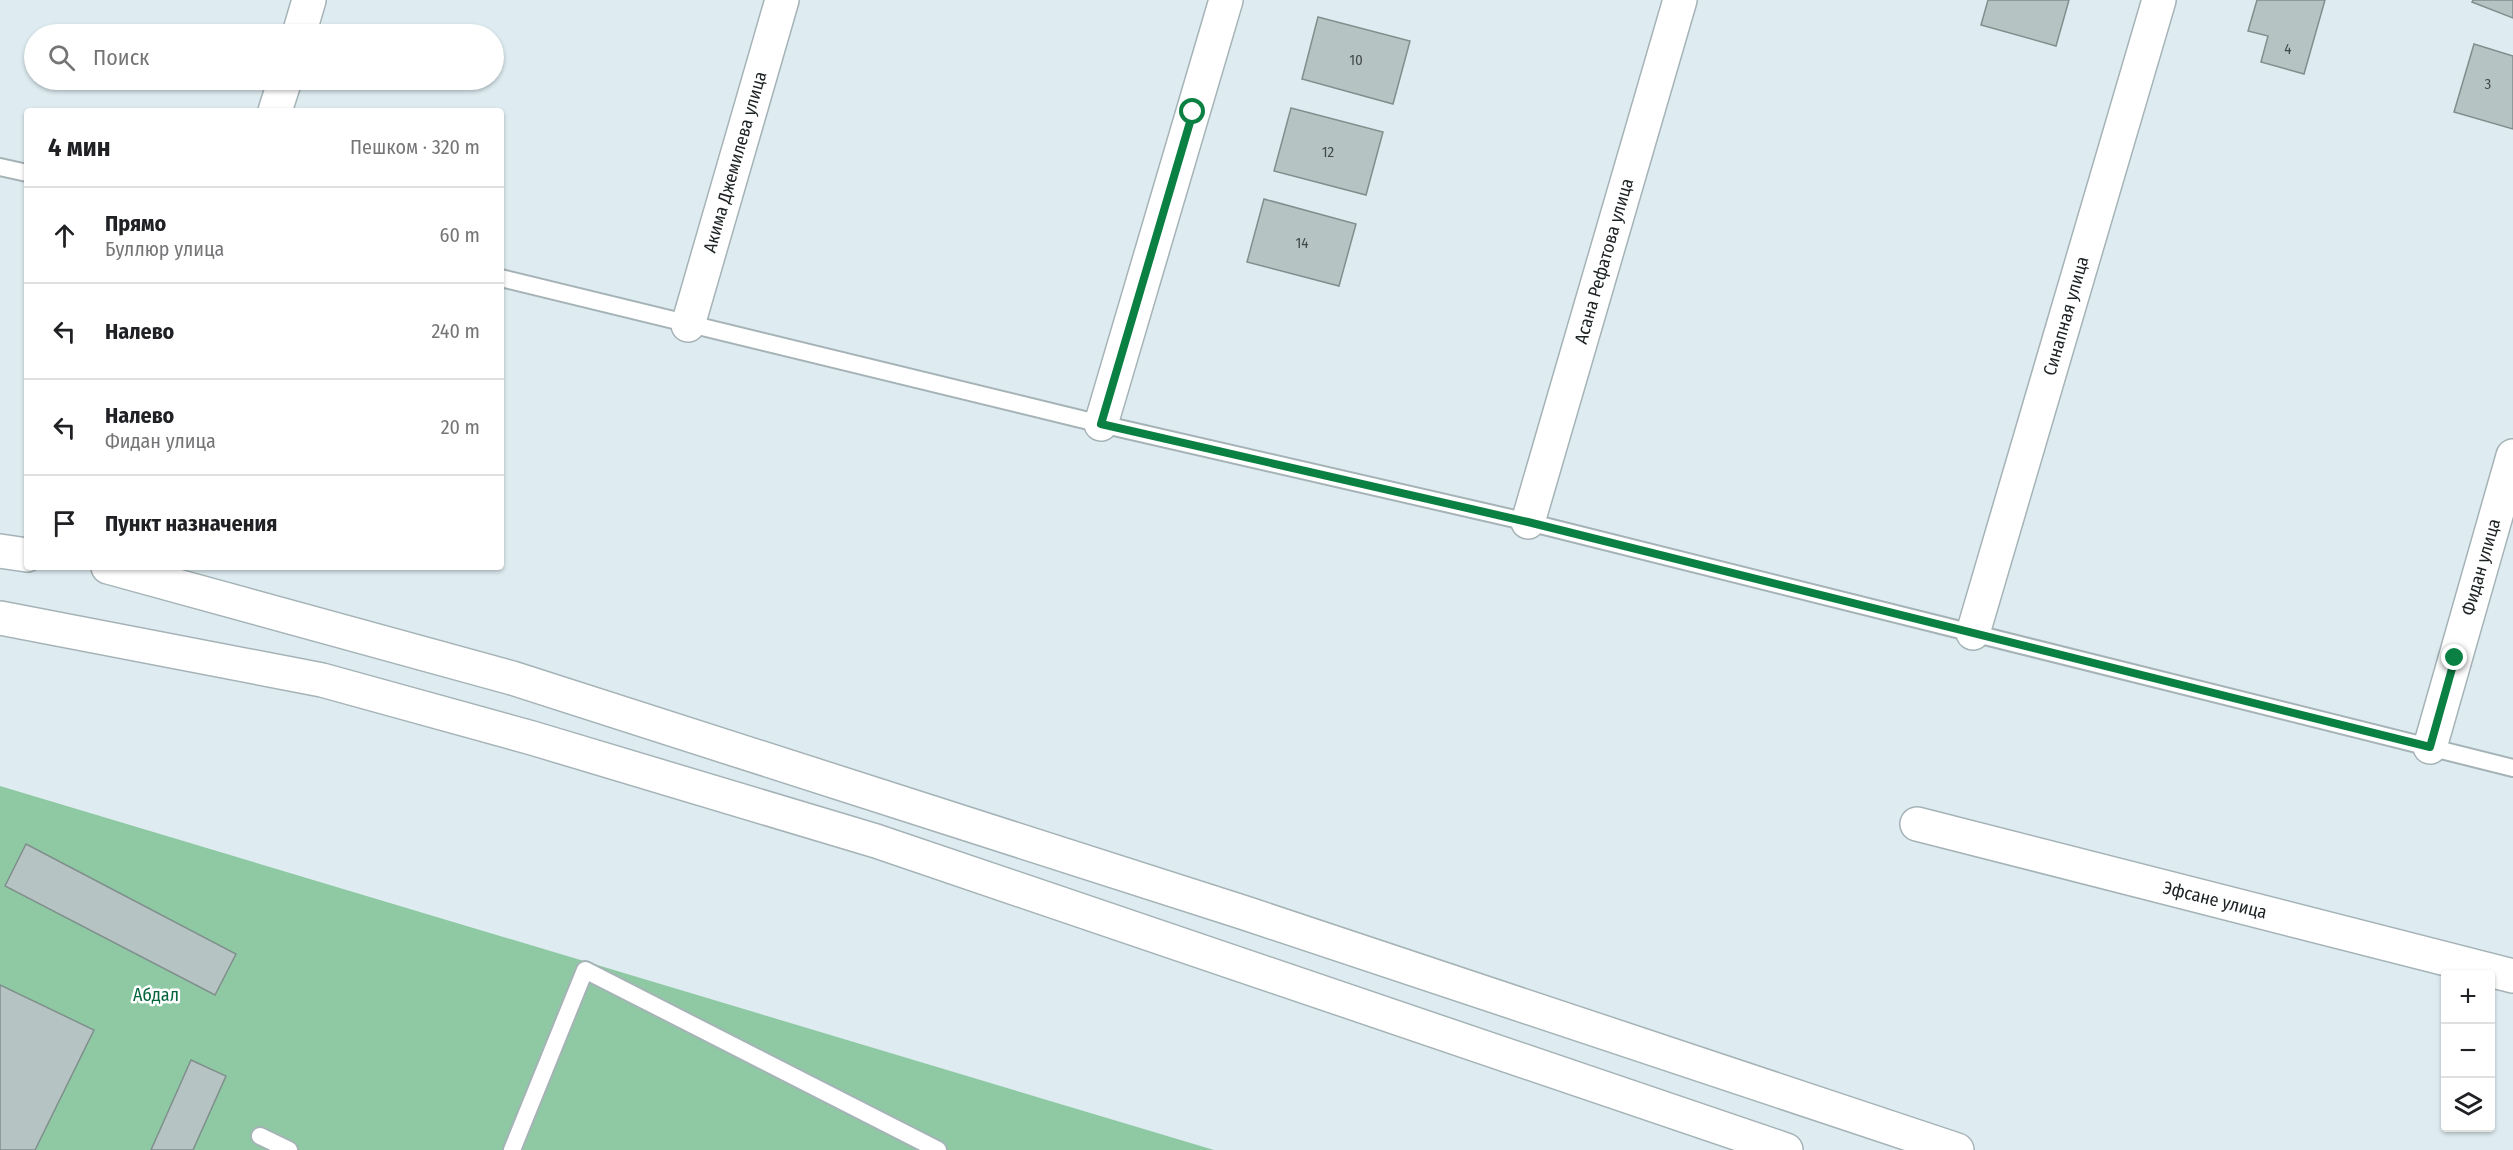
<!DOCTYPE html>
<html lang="ru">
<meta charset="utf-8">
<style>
:root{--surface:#fff;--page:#f6f6f6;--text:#202124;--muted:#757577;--line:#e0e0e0}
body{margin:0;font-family:"Fira Sans Condensed",sans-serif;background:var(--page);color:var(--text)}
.controls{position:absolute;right:18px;bottom:18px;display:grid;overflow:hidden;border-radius:6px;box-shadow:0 2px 4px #0004}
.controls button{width:54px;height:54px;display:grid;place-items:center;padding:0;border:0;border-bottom:2px solid var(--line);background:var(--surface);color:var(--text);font:30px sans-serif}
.stop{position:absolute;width:18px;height:18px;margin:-14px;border:4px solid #0b8043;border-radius:50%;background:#fff}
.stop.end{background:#0b8043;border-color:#fff;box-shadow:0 2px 6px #0008}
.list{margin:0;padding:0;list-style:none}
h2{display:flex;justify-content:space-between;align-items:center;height:78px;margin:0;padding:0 24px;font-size:26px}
h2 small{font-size:20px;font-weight:400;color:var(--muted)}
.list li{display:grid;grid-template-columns:39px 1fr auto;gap:18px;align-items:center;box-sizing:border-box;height:96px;padding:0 24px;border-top:2px solid var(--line)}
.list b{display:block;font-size:22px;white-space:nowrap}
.list p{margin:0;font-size:20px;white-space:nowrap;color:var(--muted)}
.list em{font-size:20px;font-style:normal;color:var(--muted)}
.icon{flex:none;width:33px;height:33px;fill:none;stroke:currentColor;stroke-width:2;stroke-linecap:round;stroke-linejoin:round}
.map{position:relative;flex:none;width:2513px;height:1150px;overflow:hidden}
.search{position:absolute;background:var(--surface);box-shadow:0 2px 4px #0004;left:24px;top:24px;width:480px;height:66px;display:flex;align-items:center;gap:15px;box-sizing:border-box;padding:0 21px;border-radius:33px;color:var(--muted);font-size:22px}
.panel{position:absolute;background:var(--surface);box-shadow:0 2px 4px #0004;left:24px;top:108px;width:480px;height:462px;border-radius:6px}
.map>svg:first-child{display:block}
.green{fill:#8ec9a3}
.building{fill:#b5c4c2;stroke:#808f8d;stroke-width:1.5}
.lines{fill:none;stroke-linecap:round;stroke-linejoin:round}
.lane-casing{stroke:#a5b3b7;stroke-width:20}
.street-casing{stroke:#a5b3b7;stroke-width:36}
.primary-casing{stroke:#a5b3b7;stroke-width:36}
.lane{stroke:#fff;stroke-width:16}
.street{stroke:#fff;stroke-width:33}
.primary{stroke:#fff;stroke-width:33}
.route{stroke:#0b8043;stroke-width:8}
.labels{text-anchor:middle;stroke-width:5;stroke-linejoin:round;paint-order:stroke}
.number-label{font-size:15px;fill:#424a4b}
.street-label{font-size:18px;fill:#1c2223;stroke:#fff}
.park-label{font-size:18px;fill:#01663b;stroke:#fff}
</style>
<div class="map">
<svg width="2513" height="1150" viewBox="0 0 2513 1150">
<rect width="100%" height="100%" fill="#deecf1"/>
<polygon class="green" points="0,786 1214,1150 0,1150"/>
<g class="building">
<polygon points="1988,0 2069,0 2056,46 1981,25"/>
<polygon points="2257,0 2325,0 2304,74 2261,62 2268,36 2248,31"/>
<polygon points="2473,0 2513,0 2513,18 2472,2"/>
<polygon points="1318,17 1410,41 1393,104 1302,79"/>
<polygon points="2474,44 2513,56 2513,129 2454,112"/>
<polygon points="1291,108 1383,132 1366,195 1274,171"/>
<polygon points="1264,199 1356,224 1339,286 1247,262"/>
<polygon points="26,844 236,954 215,995 5,886"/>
<polygon points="0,985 94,1030 35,1150 0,1150"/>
<polygon points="191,1060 226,1076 193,1150 151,1150"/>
</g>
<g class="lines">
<defs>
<g id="lane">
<polyline points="0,167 27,173"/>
<polyline points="501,278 1101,424 1528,522 2513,768"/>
<polyline points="260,1136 289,1150"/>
<polyline points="512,1150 585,970 938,1150"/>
</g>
<g id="street">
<polyline points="299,34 309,0"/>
<polyline points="275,111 285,80"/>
<polyline points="688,325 782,0"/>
<polyline points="1101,424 1226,0"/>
<polyline points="1528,522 1680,0"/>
<polyline points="1973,633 2159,0"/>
<polyline points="2430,747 2513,456"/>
<polyline points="1917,824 2513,976"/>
</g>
<g id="primary">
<polyline points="0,551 27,555"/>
<polyline points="108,567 512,678 1245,913 1957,1150"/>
<polyline points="0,618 322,680 532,738 876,841 1786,1150"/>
</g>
</defs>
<use href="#lane" class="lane-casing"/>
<use href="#street" class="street-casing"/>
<use href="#primary" class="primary-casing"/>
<use href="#lane" class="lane"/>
<use href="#street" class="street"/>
<use href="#primary" class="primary"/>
</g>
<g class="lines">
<polyline class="route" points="1193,112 1101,424 1528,522 2430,747 2455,658"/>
</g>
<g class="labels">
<g class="number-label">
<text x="2288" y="54">4</text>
<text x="1356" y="65">10</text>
<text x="2488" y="89">3</text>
<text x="1328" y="157">12</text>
<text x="1302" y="248">14</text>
</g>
<g class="street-label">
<text transform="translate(735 162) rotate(-74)" y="6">Акима Джемилева улица</text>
<text transform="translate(1604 261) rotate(-74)" y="6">Асана Рефатова улица</text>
<text transform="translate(2066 316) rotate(-74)" y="6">Синапная улица</text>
<text transform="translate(2481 567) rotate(-74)" y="6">Фидан улица</text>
<text transform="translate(2215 900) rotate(14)" y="6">Эфсане улица</text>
</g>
<g class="park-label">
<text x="156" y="1001">Абдал</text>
</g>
</g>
</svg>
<div class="controls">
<button>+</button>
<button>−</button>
<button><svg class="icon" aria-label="layers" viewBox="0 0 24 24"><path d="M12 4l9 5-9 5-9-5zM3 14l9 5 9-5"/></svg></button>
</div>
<div class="stop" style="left:1193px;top:112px"></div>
<div class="stop end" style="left:2455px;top:658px"></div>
<div class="search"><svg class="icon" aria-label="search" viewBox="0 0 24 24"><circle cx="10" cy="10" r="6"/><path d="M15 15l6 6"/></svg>Поиск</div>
<section class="panel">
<h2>4 мин<small>Пешком · 320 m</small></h2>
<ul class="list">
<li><svg class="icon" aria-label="ahead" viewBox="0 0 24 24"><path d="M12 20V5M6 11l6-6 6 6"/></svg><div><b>Прямо</b><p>Буллюр улица</p></div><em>60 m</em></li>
<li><svg class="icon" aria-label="left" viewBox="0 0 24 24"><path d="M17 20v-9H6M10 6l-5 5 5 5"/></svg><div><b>Налево</b></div><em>240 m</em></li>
<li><svg class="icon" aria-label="left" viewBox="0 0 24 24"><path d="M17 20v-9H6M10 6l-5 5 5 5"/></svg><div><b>Налево</b><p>Фидан улица</p></div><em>20 m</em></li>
<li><svg class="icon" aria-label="arrive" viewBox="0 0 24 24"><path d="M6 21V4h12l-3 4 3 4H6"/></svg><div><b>Пункт назначения</b></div></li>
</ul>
</section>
</div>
